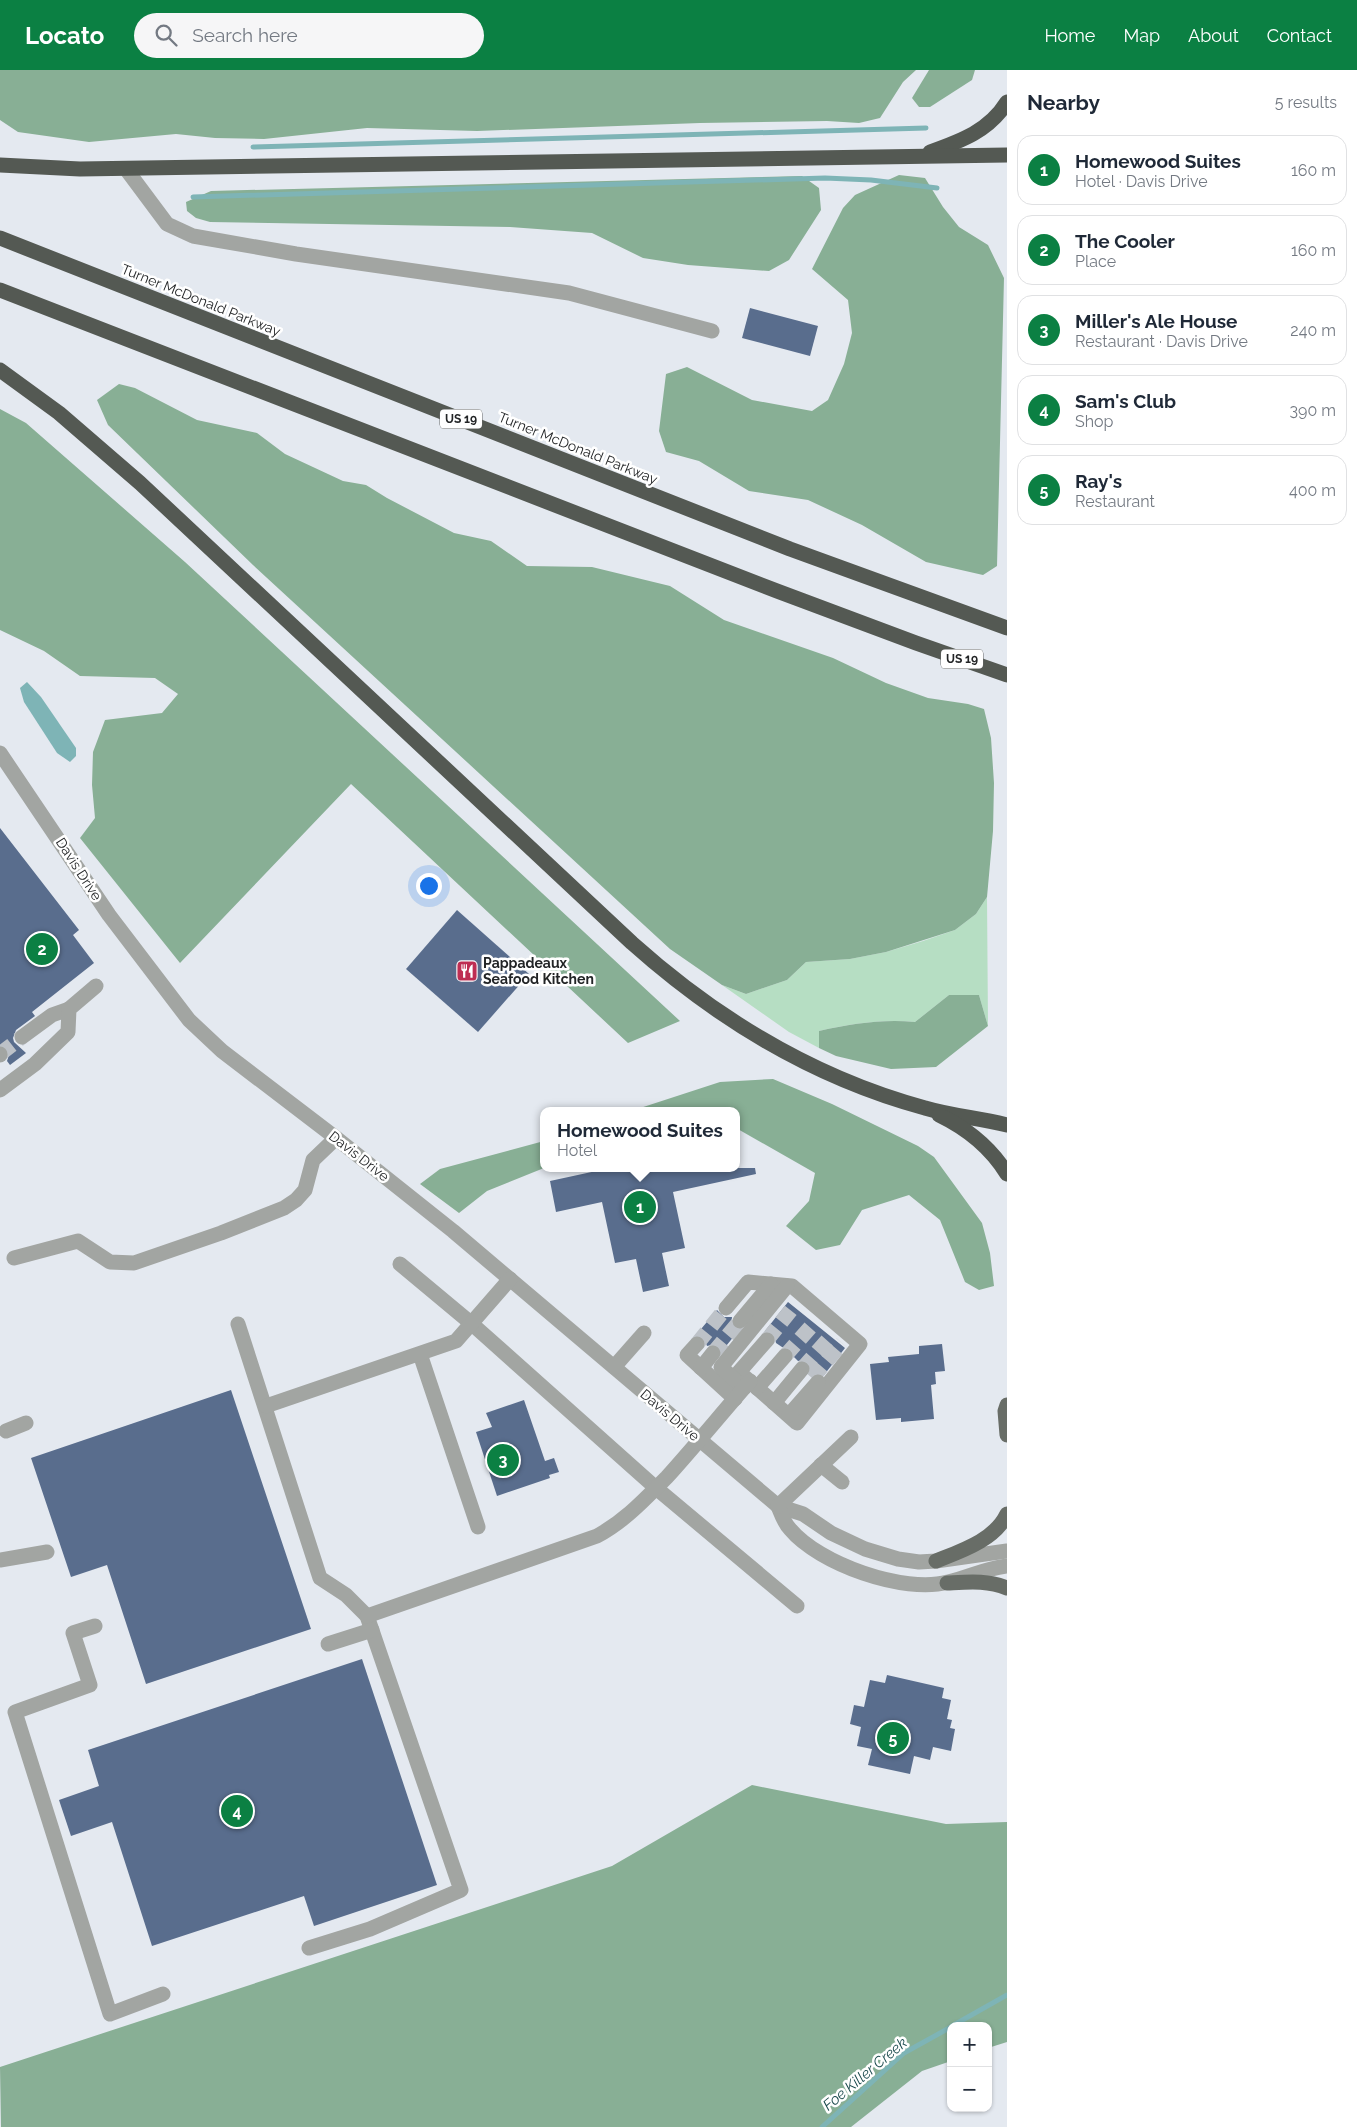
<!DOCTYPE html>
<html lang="en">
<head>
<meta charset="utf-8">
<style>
  :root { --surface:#fff; --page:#f6f6f7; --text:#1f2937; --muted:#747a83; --line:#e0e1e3; --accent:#0b8043 }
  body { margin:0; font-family:Raleway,sans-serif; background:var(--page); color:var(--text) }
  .controls { position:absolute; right:15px; bottom:15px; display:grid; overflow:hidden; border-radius:10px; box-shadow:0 1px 4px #0004 }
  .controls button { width:45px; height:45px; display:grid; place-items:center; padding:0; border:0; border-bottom:1px solid var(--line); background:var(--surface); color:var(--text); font:25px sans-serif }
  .you { position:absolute; left:428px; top:815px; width:18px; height:18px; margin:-12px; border:4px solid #fff; border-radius:50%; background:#1a73e8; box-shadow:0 0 0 8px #1a73e833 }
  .badge { display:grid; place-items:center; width:32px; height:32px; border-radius:50%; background:var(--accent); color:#fff; font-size:16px; font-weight:700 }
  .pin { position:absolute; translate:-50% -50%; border:2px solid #fff; box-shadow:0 1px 5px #0006 }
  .popup { position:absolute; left:540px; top:1037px; width:200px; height:65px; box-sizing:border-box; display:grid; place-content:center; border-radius:10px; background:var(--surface); filter:drop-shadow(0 1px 4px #0005); font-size:16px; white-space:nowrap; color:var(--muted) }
  .popup b { font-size:19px; color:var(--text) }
  .popup::after { content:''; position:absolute; left:50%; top:100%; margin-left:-10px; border:10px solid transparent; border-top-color:var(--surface) }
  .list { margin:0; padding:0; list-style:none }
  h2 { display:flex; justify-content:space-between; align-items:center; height:65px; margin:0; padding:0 20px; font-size:21px }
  h2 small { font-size:16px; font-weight:400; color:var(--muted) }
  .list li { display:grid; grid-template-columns:32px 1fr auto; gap:15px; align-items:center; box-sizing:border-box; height:70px; margin:0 10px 10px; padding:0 10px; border:1px solid var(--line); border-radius:15px }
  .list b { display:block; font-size:19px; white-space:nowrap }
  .list p { margin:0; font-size:16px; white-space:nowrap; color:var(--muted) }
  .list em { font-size:16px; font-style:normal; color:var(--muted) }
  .icon { flex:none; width:28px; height:28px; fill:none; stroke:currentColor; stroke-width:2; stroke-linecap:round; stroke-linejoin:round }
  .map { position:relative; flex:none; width:1007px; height:2057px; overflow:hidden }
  header { display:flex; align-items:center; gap:30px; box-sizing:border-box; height:70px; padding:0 25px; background:var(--accent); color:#fff }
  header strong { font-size:24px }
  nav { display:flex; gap:28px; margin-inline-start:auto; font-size:18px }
  .search { width:350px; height:45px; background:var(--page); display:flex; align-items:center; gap:12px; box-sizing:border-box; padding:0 18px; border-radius:28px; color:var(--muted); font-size:19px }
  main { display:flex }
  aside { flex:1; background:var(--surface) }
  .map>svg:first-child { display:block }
  .green { fill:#b6dec3 }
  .forest { fill:#88af95 }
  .water { fill:#7eb4b6 }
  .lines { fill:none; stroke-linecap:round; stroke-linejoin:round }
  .stream { stroke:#7eb4b6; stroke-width:5 }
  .building { fill:#596d8d }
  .minor-tunnel { stroke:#bdc2c8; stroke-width:15; stroke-dasharray:15 8; stroke-linecap:butt }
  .minor { stroke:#a2a5a2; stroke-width:15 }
  .major { stroke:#686d67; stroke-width:15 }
  .highway { stroke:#545953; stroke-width:15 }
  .labels { text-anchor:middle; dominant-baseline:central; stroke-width:5; stroke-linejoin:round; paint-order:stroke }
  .shield { fill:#fff; stroke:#646667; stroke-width:1 }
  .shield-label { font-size:12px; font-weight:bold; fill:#222426 }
  .street-label { font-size:14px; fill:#222426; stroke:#fff }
  .poi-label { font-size:14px; font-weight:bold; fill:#222426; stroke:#fff; text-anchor:start }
  .water-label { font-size:15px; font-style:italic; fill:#19494c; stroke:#fff }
</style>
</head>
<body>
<header>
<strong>Locato</strong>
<div class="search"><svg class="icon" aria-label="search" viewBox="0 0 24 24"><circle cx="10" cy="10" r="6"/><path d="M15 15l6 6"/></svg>Search here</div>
<nav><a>Home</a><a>Map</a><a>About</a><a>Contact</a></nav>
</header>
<main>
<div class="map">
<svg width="1007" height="2057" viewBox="0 0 1007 2057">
  <rect width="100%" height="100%" fill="#e4e9f0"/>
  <path class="green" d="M987 827 988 956 979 925H949L915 952C882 949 851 954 819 961V978L789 962 722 915 746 924 787 910 806 892 850 889 886 882 923 871 955 860 976 844Z"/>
  <g class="forest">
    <path d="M0 0H916L903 12 880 48 859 53 827 51 700 53 477 61 367 58 264 69 215 68 176 64 89 72 18 62 0 50Z"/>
    <path d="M929 0H975L972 10 930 37H919L912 28Z"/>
    <path d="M899 105 925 108 943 137 959 157 988 175 1004 208 997 496 983 505 926 492 862 455 808 430 749 421 699 391 666 382 659 361 666 304 687 297 752 330 812 341 828 330 844 294 852 263 848 230 812 199 843 138 855 125Z"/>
    <path d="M802 106 819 118 821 140 789 190 769 201 688 195 643 188 592 163 510 157 210 152 196 148 187 141 186 132 211 121Z"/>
    <path d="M119 314 135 318 197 350 257 363 285 384 343 411 366 415 387 428 454 463 491 471 527 496 592 497 670 516 724 550 833 588 886 613 928 628 968 634 984 639 991 668 994 713 993 761 987 827 976 844 955 860 886 882 850 889 806 892 787 910 746 924 722 915 670 879 253 495 108 355 97 330Z"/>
    <path d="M0 339 26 353 185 492 680 951 628 973 351 714 180 893 80 768 95 748 92 715 93 682 105 650 162 643 178 624 155 608 80 606 44 581 0 560Z"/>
    <path d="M949 925H979L988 956 936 997 891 999 836 986 819 978V961C852 954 881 949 915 952Z"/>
    <path d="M773 1009 832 1034 918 1076 934 1087 982 1153 990 1183 994 1216 979 1220 965 1212 940 1150 909 1125 862 1140 840 1175 816 1180 786 1156 809 1131 815 1103 736 1058V1041H631L720 1012Z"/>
    <path d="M544 1071V1098L487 1121 459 1143 420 1114 440 1099Z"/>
    <path d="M752 1715 946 1754 1007 1752V1972L988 1978V1956H951V1991L922 2001 851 2057H1L0 1997 612 1796Z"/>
  </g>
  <path class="water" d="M27 612 41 627 76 678V686L70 692 57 683 24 632 20 618Z"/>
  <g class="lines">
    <g class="stream">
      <path d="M253 77 926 58"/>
      <path d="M193 127 825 108 871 110 937 118"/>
      <path d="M952 1956 1007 1925"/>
      <path d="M822 2057 904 1983 951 1957"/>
    </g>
  </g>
  <g class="building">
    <path d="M750 238 818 256 810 286 742 268Z"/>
    <path d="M0 758 79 860 73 865 94 893 32 942 35 946 16 960 13 968 14 972 26 983 10 995 7 991 9 985 8 980 0 975Z"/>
    <path d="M457 840 529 904 478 962 406 899Z"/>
    <path d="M610 1098H755L756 1104 673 1122 685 1178 662 1183 669 1216 643 1222 636 1189 615 1193 602 1132 556 1142 550 1111Z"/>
    <path d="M788 1232 845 1278 824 1305 814 1304 811 1301 808 1292 803 1290 798 1291 794 1287 792 1279 782 1277 776 1273 774 1263 765 1261Z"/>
    <path d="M717 1240 724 1247H732L731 1255 739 1260 722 1281 719 1276 715 1274 707 1276 704 1267 696 1265Z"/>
    <path d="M942 1274 945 1301 935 1302 936 1314 931 1315 934 1349 901 1352V1348L876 1350 870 1294 889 1292 888 1287 919 1284V1276Z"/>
    <path d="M231 1320 311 1559 146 1614 107 1495 71 1507 31 1388Z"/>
    <path d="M524 1330 545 1391 554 1388 559 1402 549 1405 550 1408 497 1426 476 1362 492 1357 486 1343Z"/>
    <path d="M362 1589 437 1815 314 1856 304 1826 152 1876 112 1752 71 1766 59 1730 99 1716 88 1680Z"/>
    <path d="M887 1605 944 1618 942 1628 951 1630 947 1649 952 1650 950 1658 955 1659 951 1681 933 1677 930 1690 914 1686 910 1704 868 1695 872 1679 857 1676 861 1657 850 1654 854 1635 864 1637 870 1610 885 1613Z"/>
  </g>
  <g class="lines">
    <g class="minor-tunnel">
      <path d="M0 984 22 967"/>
      <path d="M767 1270 795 1235"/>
      <path d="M697 1274 726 1238"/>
      <path d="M713 1283 740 1251"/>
      <path d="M785 1286 815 1252"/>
      <path d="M802 1299 832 1265"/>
      <path d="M812 1308 842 1273"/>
    </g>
    <g class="minor">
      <path d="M126 99 167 154 193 166 296 184 569 223 712 261"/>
      <path d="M0 683 109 845 189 950 222 981 336 1068 453 1161 778 1436 803 1444 831 1463 865 1479 898 1489 919 1492 936 1491 1007 1481"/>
      <path d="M22 967 52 945 69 939"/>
      <path d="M0 985V984"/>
      <path d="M0 1020 35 994 68 962 69 939 96 916"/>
      <path d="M14 1188 78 1171 110 1192 134 1193 221 1163 284 1138 296 1130 305 1120 313 1090 336 1068"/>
      <path d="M400 1194 472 1254 656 1418 797 1536"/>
      <path d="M726 1238 748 1212 792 1216 860 1274 797 1353 739 1302 767 1270"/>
      <path d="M740 1251 771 1214"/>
      <path d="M238 1254 320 1508 346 1525 367 1546 461 1820 370 1859 309 1878"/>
      <path d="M697 1274 687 1285 735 1329"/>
      <path d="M420 1284 478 1457"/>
      <path d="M614 1297 644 1263"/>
      <path d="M701 1298 713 1283"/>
      <path d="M744 1318 721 1297 787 1216"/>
      <path d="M757 1318 785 1286"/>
      <path d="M774 1333 802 1299"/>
      <path d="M266 1336 456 1271 510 1209"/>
      <path d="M789 1345 818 1312"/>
      <path d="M6 1361 26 1353"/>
      <path d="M821 1395 842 1412"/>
      <path d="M778 1436C781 1443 784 1453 790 1459 819 1494 904 1524 948 1512 970 1507 983 1499 1007 1496"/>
      <path d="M778 1436 851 1367"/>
      <path d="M0 1490 47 1482"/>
      <path d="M367 1546 597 1466C625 1451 645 1429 667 1407 695 1376 722 1343 750 1311"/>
      <path d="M95 1556 73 1563 90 1615 15 1642 110 1944 163 1924"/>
      <path d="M328 1574 372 1560"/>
    </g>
    <g class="major">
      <path d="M1007 1335 1005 1341 1007 1365"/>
      <path d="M936 1491C961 1481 995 1470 1007 1444"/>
      <path d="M947 1513C968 1512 988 1510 1007 1518"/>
    </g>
    <g class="highway">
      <path d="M930 82C961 71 989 61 1007 32"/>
      <path d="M0 95 80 99 1007 85"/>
      <path d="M0 168 790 479 1007 558"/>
      <path d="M0 220 777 521 916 573 1007 605"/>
      <path d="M0 300 59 343 140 413 632 873C717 949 814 1008 925 1038 952 1046 980 1048 1007 1055"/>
      <path d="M939 1045C966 1058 991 1078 1007 1104"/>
    </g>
  </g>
  <defs>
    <g id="restaurant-square" transform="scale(1.125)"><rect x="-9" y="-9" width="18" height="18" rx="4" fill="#be2e53" stroke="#fff"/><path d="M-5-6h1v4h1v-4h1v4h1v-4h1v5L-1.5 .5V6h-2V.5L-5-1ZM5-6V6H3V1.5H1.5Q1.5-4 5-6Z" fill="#fff"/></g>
  </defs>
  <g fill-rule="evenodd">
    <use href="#restaurant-square" x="467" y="901"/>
  </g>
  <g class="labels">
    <g class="shield">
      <rect x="440" y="339.5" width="42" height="19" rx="4"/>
      <rect x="941" y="579.5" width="42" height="19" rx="4"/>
    </g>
    <g class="shield-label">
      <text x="461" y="349">US 19</text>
      <text x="962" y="589">US 19</text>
    </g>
    <g class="street-label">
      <text transform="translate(201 230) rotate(22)">Turner McDonald Parkway</text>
      <text transform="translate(578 378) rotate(22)">Turner McDonald Parkway</text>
      <text transform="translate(79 799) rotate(57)">Davis Drive</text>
      <text transform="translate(359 1086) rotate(38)">Davis Drive</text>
      <text transform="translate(670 1345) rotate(40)">Davis Drive</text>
    </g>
    <g class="poi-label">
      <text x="483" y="893">Pappadeaux<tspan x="483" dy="16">Seafood Kitchen</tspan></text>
    </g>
    <g class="water-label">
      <text transform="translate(865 2004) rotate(-40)">Foe Killer Creek</text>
    </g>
  </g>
</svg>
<div class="controls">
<button>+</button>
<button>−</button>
</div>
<div class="you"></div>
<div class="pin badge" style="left:640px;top:1137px">1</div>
<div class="popup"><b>Homewood Suites</b>Hotel</div>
<div class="pin badge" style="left:42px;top:879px">2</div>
<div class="pin badge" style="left:503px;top:1390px">3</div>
<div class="pin badge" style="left:237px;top:1741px">4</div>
<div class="pin badge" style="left:893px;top:1668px">5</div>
</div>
<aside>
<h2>Nearby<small>5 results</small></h2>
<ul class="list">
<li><span class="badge">1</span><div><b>Homewood Suites</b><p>Hotel · Davis Drive</p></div><em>160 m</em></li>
<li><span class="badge">2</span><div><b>The Cooler</b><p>Place</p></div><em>160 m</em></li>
<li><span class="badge">3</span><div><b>Miller's Ale House</b><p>Restaurant · Davis Drive</p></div><em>240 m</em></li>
<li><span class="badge">4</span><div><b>Sam's Club</b><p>Shop</p></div><em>390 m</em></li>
<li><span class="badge">5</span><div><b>Ray's</b><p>Restaurant</p></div><em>400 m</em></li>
</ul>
</aside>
</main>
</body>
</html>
